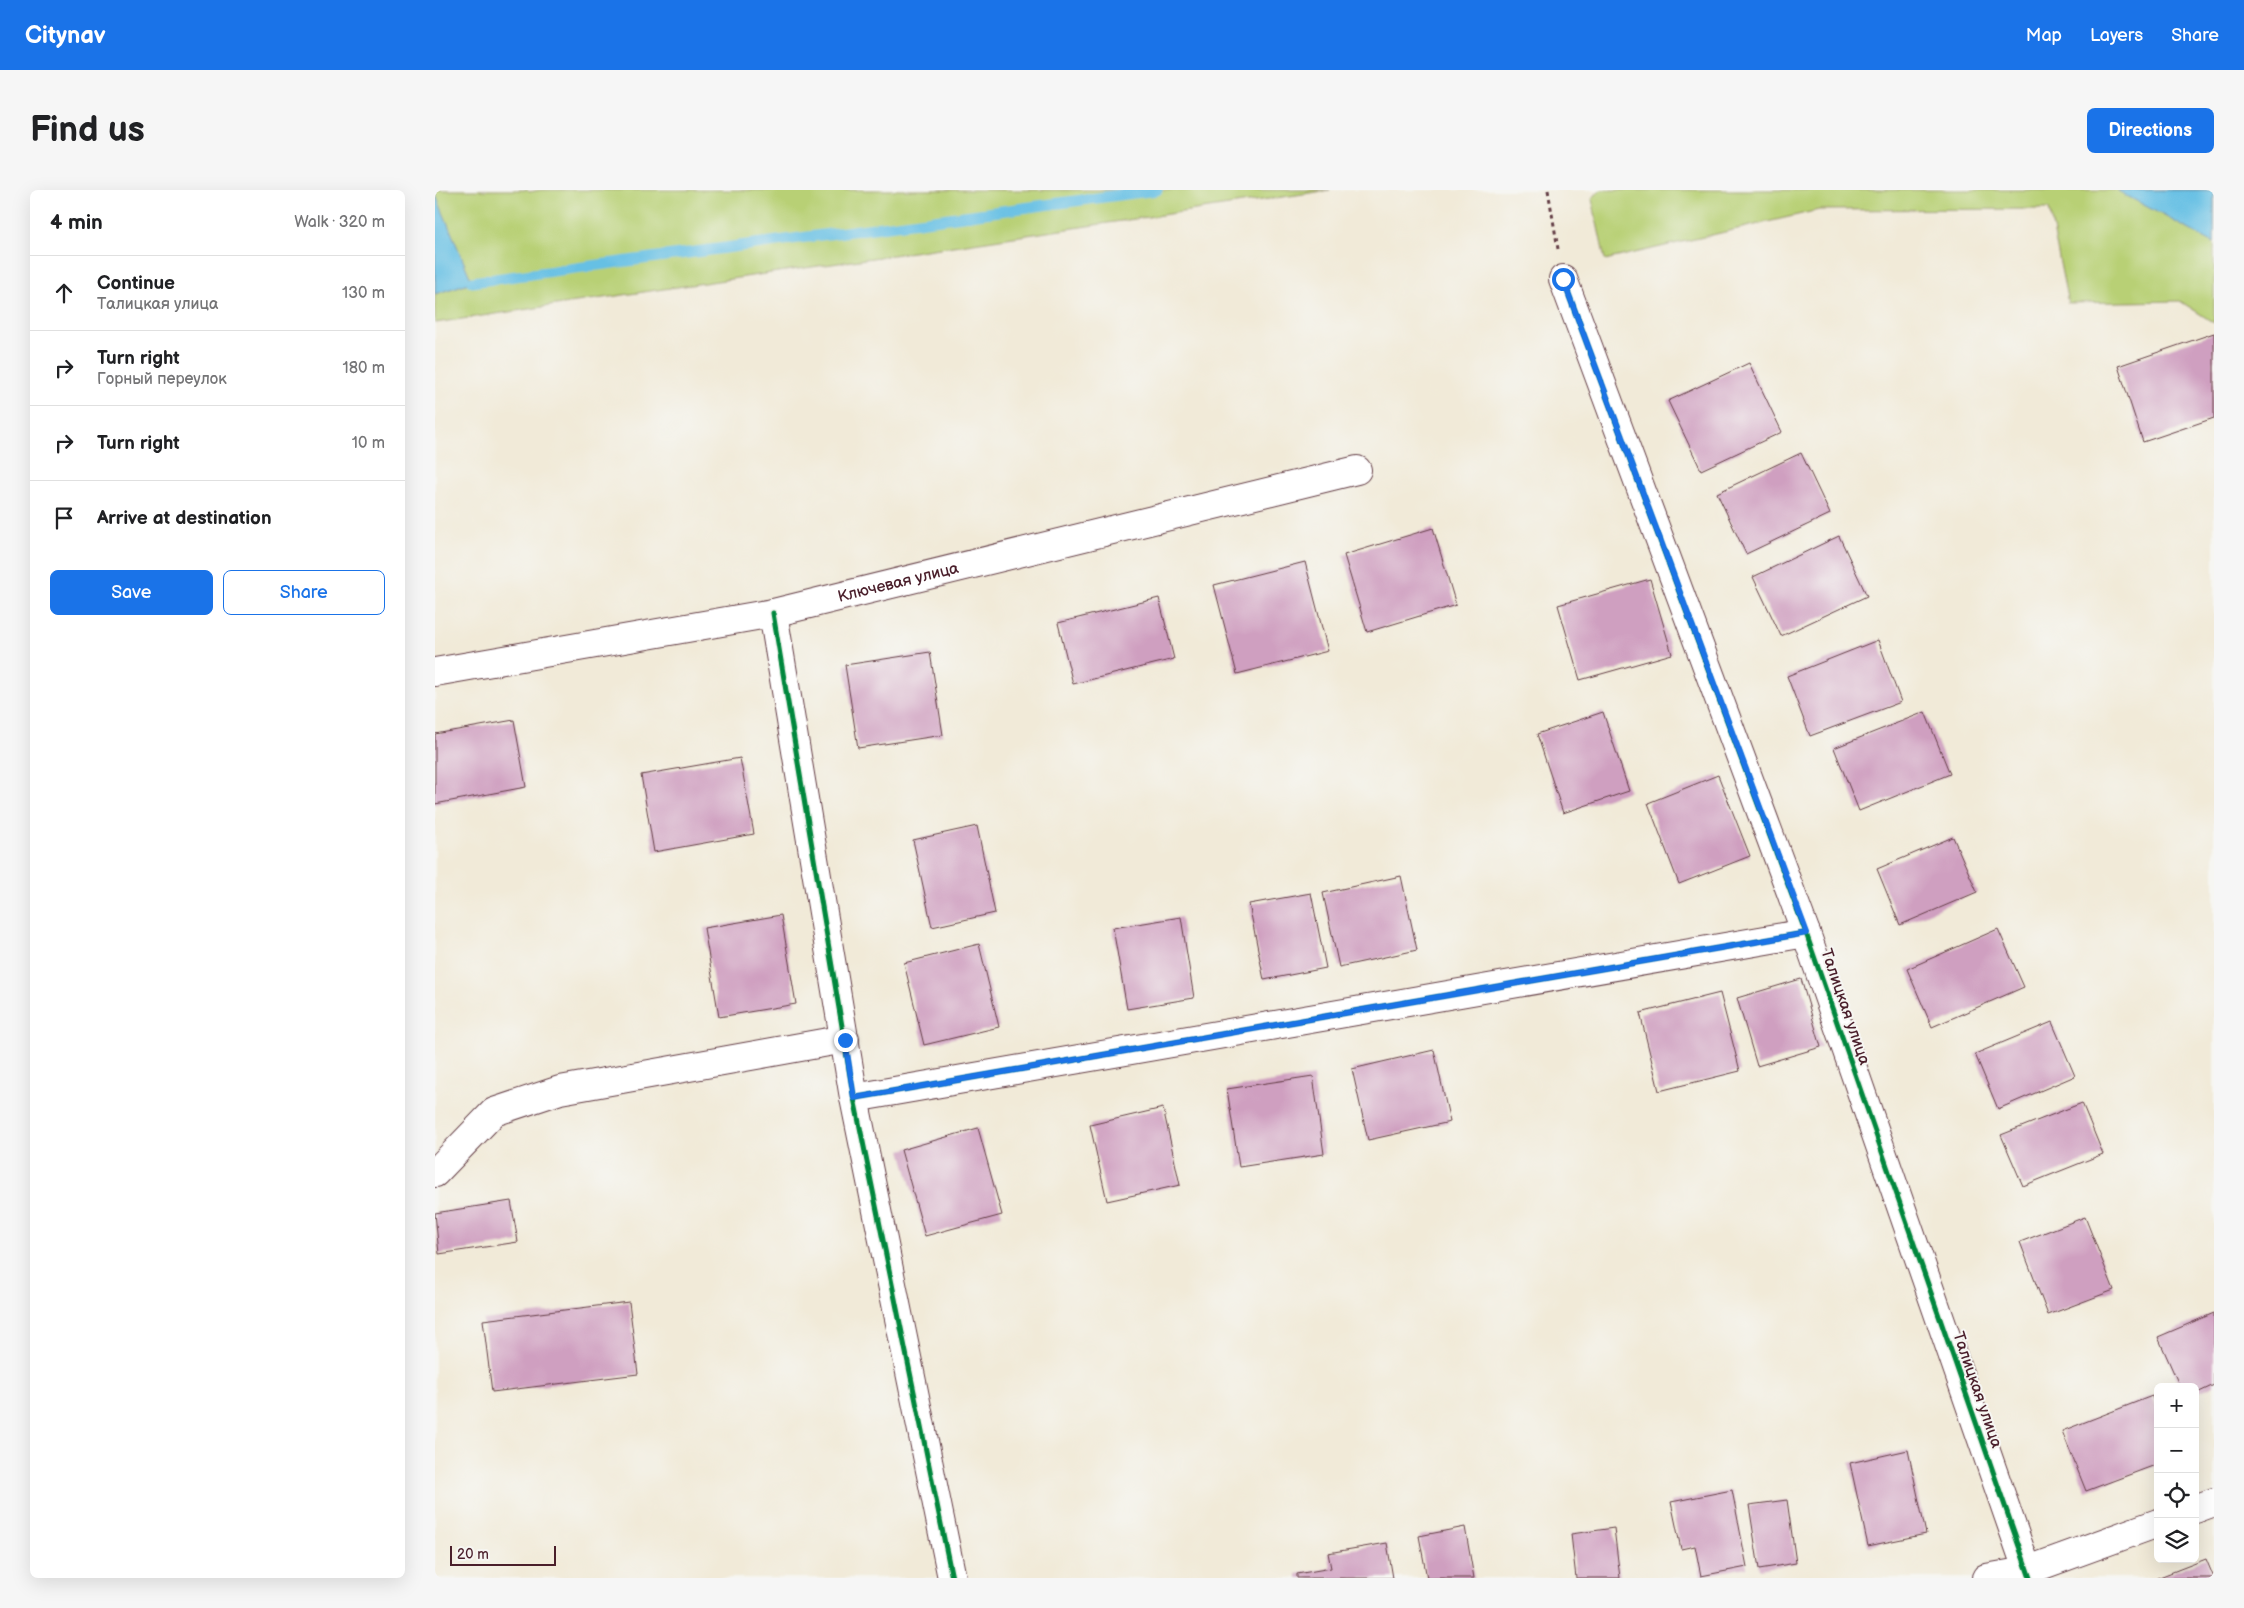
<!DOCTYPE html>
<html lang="en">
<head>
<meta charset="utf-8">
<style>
  :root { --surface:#fff; --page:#f6f6f6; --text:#202124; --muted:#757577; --line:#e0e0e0; --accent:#1a73e8 }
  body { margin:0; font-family:"Balsamiq Sans",sans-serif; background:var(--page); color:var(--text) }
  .controls { position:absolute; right:15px; bottom:15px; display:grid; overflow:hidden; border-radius:8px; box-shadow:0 5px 20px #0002 }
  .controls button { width:45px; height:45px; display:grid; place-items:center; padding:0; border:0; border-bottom:1px solid var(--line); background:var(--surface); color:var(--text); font:25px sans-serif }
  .scale { position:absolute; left:15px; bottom:12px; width:106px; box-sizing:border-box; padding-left:5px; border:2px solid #4a1f2b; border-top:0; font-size:14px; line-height:18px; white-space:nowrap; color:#4a1f2b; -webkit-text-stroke:4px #f6f6f2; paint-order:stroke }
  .stop { position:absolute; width:15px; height:15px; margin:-11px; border:4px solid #1a73e8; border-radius:50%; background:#fff }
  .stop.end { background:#1a73e8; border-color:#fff; box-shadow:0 1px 5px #0008 }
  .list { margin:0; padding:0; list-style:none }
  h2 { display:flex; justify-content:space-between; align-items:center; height:65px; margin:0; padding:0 20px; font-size:21px }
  h2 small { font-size:16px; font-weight:400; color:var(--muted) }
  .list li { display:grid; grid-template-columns:32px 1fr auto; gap:15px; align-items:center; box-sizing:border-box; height:75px; padding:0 20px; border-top:1px solid var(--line) }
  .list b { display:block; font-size:19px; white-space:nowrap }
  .list p { margin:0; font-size:16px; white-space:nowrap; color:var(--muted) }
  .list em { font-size:16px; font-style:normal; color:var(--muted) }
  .actions { display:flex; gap:10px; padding:15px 20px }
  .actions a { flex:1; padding:11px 0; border:1px solid var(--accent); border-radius:8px; text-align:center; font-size:18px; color:var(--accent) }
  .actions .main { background:var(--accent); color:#fff }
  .icon { flex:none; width:28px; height:28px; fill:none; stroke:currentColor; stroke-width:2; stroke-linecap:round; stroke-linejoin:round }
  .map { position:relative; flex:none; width:1779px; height:1388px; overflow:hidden; border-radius:8px }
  header { display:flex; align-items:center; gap:30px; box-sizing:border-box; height:70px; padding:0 25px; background:var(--accent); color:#fff }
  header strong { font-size:24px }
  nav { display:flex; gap:28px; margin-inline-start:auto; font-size:18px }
  .intro { display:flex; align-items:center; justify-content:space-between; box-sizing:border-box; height:120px; padding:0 30px }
  h1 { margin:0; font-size:35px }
  .button { padding:12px 22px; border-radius:8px; background:var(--accent); color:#fff; font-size:18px; font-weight:700 }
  main { display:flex; gap:30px; padding:0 30px }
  aside { flex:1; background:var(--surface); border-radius:8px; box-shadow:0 5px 20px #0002 }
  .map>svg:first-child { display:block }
  .green { fill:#b8d075; stroke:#817850 }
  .water { fill:#66c0e4; stroke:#587088 }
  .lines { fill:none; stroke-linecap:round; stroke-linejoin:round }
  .stream { stroke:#66c0e4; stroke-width:11 }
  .building { fill:#cf9fc0 }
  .street-casing { stroke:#633d45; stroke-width:30 }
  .path { stroke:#633d45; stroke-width:3; stroke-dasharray:4 4; stroke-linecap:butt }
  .street { stroke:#fff; stroke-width:28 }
  .cycleway-casing { stroke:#f6f6f2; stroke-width:8 }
  .cycleway { stroke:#00873e; stroke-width:5 }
  .route { stroke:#1a73e8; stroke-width:6 }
  .labels { text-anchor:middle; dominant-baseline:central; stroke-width:4; stroke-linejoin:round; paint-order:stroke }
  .street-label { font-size:16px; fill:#4a1f2b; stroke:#f6f6f2 }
</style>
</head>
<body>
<header>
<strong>Citynav</strong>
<nav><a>Map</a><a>Layers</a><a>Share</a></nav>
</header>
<div class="intro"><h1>Find us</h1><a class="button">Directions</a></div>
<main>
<aside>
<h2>4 min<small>Walk · 320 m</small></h2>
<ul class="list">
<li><svg class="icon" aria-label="ahead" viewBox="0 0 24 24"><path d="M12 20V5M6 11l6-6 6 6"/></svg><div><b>Continue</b><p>Талицкая улица</p></div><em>130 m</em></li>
<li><svg class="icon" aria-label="right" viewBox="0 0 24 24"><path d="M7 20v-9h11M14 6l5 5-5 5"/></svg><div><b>Turn right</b><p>Горный переулок</p></div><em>180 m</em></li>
<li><svg class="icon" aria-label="right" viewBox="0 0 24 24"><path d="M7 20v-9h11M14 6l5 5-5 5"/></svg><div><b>Turn right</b></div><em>10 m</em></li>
<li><svg class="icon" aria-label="arrive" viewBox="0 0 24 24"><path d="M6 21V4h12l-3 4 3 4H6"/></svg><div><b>Arrive at destination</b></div></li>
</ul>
<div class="actions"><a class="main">Save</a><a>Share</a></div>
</aside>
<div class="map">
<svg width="1779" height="1388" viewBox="0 0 1779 1388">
  <rect width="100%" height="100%" fill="#f6f6f2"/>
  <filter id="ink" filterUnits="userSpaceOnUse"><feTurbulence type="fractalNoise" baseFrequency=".02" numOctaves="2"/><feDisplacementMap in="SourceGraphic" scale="10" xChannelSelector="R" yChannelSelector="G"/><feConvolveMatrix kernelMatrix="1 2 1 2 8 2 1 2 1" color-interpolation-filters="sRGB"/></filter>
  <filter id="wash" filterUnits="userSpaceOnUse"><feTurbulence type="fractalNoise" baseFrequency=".0096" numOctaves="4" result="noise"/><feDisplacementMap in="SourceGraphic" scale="20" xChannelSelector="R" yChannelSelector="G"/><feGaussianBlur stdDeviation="1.12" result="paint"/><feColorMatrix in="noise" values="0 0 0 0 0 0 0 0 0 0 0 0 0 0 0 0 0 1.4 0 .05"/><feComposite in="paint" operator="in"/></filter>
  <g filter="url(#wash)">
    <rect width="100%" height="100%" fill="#f1ead8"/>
    <g class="green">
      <path d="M0 0H92L94 2 106 0H895L0 133Z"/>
      <path d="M1165 0H1779V133L1745 111 1633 113 1614 19 1384 20 1170 70 1157 9Z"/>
    </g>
    <g class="water">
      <path d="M1681 0H1779V53Z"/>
      <path d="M0 3 37 92 0 104Z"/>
    </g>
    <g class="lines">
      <path class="stream" d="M37 92 722 0"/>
    </g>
    <g id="blocks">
      <g class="building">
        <path d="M1779 143V228L1708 252 1683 176Z"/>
        <path d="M1314 173 1347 242 1266 280 1233 211Z"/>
        <path d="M1366 263 1395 324 1311 364 1282 303Z"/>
        <path d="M998 338 1021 415 932 442 909 365Z"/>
        <path d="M1404 346 1432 406 1346 446 1318 387Z"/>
        <path d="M870 372 893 461 802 484 779 395Z"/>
        <path d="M1215 389 1237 464 1145 490 1123 415Z"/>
        <path d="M724 408 739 469 638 494 623 433Z"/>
        <path d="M1443 450 1466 512 1375 546 1352 486Z"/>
        <path d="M495 462 508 545 423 558 410 475Z"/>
        <path d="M1168 522 1194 601 1128 623 1102 544Z"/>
        <path d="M1490 522 1515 584 1424 621 1399 558Z"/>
        <path d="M79 530 91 597 0 614V544Z"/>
        <path d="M305 568 319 644 219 662 206 585Z"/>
        <path d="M1283 585 1315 666 1244 694 1213 613Z"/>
        <path d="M542 636 560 723 497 737 478 650Z"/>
        <path d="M1518 647 1542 702 1465 735 1442 679Z"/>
        <path d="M966 686 982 760 904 777 888 703Z"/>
        <path d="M876 703 891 778 829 790 814 714Z"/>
        <path d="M346 725 361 814 284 827 269 738Z"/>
        <path d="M746 727 759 808 692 819 678 738Z"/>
        <path d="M1563 739 1589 797 1497 837 1472 779Z"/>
        <path d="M544 754 564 837 489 855 469 773Z"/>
        <path d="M1366 789 1386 857 1322 876 1302 808Z"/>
        <path d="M1285 803 1305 881 1224 901 1205 823Z"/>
        <path d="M1617 832 1640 886 1563 919 1540 864Z"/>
        <path d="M999 860 1015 932 933 950 917 879Z"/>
        <path d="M878 886 889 964 804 977 792 899Z"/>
        <path d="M1647 913 1668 964 1588 996 1566 945Z"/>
        <path d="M728 918 745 995 672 1011 655 935Z"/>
        <path d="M543 938 567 1025 490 1046 466 960Z"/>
        <path d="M76 1011 83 1052 4 1064 0 1023Z"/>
        <path d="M1650 1027 1679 1100 1613 1125 1585 1052Z"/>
        <path d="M194 1112 203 1184 57 1202 48 1130Z"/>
        <path d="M1779 1123V1195L1760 1204V1197H1745L1723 1147Z"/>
        <path d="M1717 1206 1723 1222V1274L1651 1301 1627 1241Z"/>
        <path d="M1473 1260 1491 1344 1433 1356 1415 1273Z"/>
        <path d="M1297 1300 1312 1377 1266 1386 1260 1356 1246 1359 1236 1312Z"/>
        <path d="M1352 1310 1361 1373 1324 1379 1314 1315Z"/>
        <path d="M1030 1337 1039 1388H992L984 1346Z"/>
        <path d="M1179 1338 1185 1388H1141L1136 1344Z"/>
        <path d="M952 1353 958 1388H862V1384L896 1378 893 1363Z"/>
        <path d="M1771 1369 1779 1388H1722Z"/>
      </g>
    </g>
  </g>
  <g filter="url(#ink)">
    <use href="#blocks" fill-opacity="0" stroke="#633d45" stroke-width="1"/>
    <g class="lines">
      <g class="street-casing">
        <g id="street">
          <path d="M1128 89 1371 743 1595 1388"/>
          <path d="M338 423 419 908 517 1388"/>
          <path id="s1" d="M0 482 338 423 922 280"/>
          <path d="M419 908 1371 743"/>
          <path d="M0 983 59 922 125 900 410 849"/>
          <path d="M1760 1319 1779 1312"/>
          <path d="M1551 1388 1591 1381 1723 1333"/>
        </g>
      </g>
      <path class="path" d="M1113 0 1123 59"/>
      <use href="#street" class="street"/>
      <g class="cycleway-casing">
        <g id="cycleway">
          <path d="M1128 89 1371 743 1595 1388"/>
          <path d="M338 423 419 908 517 1388"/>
          <path d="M419 908 1371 743"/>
        </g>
      </g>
      <use href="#cycleway" class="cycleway"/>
    </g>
  </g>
  <g class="lines" filter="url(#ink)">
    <path class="route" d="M410 850 419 908 1372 743 1128 89"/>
  </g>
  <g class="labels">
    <g class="street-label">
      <text stroke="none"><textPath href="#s1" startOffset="472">Ключевая улица</textPath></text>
      <text transform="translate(1410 817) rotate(71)">Талицкая улица</text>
      <text transform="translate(1542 1200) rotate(71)">Талицкая улица</text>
    </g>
  </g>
</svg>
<div class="controls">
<button>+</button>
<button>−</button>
<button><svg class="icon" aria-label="locate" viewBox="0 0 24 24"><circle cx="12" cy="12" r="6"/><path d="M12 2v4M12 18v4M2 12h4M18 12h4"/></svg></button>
<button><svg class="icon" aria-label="layers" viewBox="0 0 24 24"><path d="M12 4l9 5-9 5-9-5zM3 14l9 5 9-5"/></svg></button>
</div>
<div class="scale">20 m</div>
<div class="stop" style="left:1128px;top:89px"></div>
<div class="stop end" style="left:410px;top:850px"></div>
</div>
</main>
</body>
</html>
